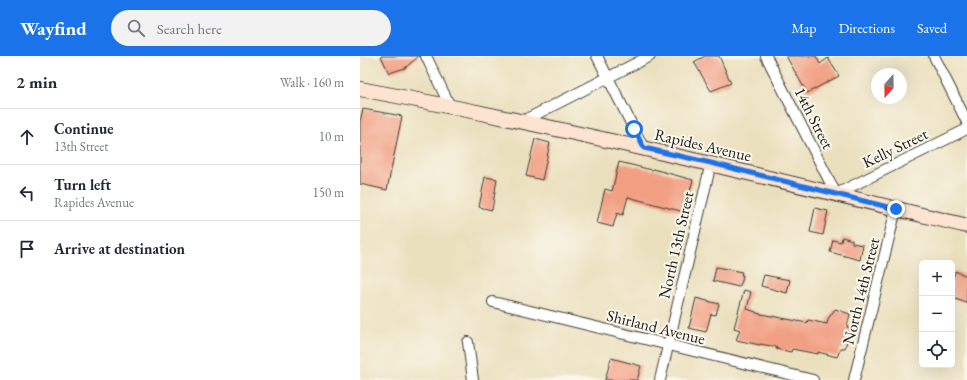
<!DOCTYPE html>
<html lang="en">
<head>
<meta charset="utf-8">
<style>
  :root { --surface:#fff; --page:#f2f2f3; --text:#1f2937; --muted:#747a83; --line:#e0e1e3; --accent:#1a73e8 }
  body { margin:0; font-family:"EB Garamond",serif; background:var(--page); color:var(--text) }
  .controls { position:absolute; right:12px; bottom:12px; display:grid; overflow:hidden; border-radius:6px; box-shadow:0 4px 16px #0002 }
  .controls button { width:36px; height:36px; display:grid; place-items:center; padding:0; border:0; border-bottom:1px solid var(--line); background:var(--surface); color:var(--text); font:20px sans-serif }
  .compass { position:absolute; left:511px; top:12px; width:36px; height:36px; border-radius:50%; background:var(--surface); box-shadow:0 4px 16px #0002; rotate:200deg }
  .stop { position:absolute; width:12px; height:12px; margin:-9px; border:3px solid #1a73e8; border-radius:50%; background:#fff }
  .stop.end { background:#1a73e8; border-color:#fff; box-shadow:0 1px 4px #0008 }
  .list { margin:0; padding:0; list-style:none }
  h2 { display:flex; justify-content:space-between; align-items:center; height:52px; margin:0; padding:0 16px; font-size:17px }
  h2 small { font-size:13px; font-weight:400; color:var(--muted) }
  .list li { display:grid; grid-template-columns:26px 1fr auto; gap:12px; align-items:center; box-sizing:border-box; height:56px; padding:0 16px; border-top:1px solid var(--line) }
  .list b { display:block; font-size:15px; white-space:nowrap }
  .list p { margin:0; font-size:13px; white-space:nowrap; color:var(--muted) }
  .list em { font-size:13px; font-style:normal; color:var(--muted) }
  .icon { flex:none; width:22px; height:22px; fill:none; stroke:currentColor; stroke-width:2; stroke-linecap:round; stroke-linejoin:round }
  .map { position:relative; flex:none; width:607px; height:324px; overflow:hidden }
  header { display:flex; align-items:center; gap:24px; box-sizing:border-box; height:56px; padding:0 20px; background:var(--accent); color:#fff }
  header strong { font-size:19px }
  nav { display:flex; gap:22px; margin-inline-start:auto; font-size:14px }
  .search { width:280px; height:36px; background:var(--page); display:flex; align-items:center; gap:10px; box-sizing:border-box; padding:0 14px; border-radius:22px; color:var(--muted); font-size:15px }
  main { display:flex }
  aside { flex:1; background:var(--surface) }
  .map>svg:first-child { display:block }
  .building { fill:#f2a084 }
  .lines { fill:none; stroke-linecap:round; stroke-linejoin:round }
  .street-casing { stroke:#3b3934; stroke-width:12 }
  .secondary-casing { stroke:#3b3934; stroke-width:16 }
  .street { stroke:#fff; stroke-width:10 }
  .secondary { stroke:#fde4d1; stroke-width:14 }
  .route { stroke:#1a73e8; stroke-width:5 }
  .labels { text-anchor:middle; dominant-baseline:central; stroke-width:4; stroke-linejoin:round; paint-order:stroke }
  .street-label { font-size:16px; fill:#1c1c1c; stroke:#fbf7ec }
</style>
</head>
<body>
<header>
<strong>Wayfind</strong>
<div class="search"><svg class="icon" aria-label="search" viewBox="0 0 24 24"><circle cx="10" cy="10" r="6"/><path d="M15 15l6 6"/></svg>Search here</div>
<nav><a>Map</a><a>Directions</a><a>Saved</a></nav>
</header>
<main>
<aside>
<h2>2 min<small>Walk · 160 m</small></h2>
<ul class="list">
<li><svg class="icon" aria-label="ahead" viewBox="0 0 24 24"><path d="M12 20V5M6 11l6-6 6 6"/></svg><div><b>Continue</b><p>13th Street</p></div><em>10 m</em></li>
<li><svg class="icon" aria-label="left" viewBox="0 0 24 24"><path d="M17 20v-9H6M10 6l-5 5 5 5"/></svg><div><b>Turn left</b><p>Rapides Avenue</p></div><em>150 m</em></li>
<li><svg class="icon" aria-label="arrive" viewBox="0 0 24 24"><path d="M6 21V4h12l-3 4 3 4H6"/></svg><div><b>Arrive at destination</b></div></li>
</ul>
</aside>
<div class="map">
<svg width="607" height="324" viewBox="0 0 607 324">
  <rect width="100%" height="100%" fill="#fbf7ec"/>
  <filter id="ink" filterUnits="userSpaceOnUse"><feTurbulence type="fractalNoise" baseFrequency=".025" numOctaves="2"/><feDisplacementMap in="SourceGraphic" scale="8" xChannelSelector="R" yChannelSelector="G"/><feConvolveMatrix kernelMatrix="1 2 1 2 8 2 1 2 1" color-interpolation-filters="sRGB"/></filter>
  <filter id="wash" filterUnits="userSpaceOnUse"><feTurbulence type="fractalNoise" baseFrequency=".012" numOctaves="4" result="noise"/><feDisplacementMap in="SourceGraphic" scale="16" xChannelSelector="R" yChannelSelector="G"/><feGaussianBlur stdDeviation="0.9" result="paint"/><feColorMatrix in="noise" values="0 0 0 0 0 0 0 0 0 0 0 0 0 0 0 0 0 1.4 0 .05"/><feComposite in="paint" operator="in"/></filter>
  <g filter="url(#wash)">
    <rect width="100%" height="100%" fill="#ebe0be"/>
    <g id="blocks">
      <g class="building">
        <path d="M21 0H59L45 12 29 17Z"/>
        <path d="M345 0H359L371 27 351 35 334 6Z"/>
        <path d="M426 0H456L460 8 468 2 479 20 447 37Z"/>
        <path d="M3 53 42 60 27 134 0 128V65Z"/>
        <path d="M175 83 190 87 182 124 166 120Z"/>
        <path d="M259 106 292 114 293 113 333 124 324 156 268 141 263 159 257 157 253 171 237 167 245 133 252 135Z"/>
        <path d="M125 121 137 123 132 154 119 151Z"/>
        <path d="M455 152 468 155 463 179 450 176Z"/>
        <path d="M482 181 492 184V187L503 189 500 204 470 196 473 184 481 186Z"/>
        <path d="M356 211 382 216 381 219H383L382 225 379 231 353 225Z"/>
        <path d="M595 215 607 220V247L592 242V227Z"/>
        <path d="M404 219 430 224 427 237 401 230Z"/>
        <path d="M384 234 391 236 387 253 396 256V257L447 267 448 264 467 268 468 263 475 253 490 258 487 271 491 272 485 292H481L477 301 458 296V298L432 293 431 296 416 293 417 291 400 288V289L376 284 380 274 374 272Z"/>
        <path d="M336 242 359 248 356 259 351 258 346 276 329 272Z"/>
        <path d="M251 302 281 310 277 324H245Z"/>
      </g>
    </g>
  </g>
  <g filter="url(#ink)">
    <use href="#blocks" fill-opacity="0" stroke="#3b3934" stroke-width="1"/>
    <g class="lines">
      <g class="street-casing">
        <g id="street">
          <path d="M66 0 90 50"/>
          <path d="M237 0 284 93"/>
          <path d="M406 0 476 138 607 73"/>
          <path d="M574 0 607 66"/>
          <path d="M163 65 290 0"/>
          <path d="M133 246 453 324"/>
          <path d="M108 286 113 324"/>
          <path d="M300 324 351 107"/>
          <path d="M494 324 536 153"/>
        </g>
      </g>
      <g class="secondary-casing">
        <path id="secondary" d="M0 33C204 71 406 121 607 170"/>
      </g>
      <use href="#street" class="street"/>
      <use href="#secondary" class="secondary"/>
    </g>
  </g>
  <g class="lines" filter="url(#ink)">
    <path class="route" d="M274 73 284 92 351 107 536 153"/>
  </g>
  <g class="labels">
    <g class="street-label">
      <text transform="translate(454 62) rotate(63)">14th Street</text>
      <text transform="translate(343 89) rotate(13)">Rapides Avenue</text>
      <text transform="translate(535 92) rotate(-26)">Kelly Street</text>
      <text transform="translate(316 189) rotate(-77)">North 13th Street</text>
      <text transform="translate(501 235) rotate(-76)">North 14th Street</text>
      <text transform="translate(296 271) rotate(14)">Shirland Avenue</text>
    </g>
  </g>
</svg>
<div class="controls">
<button>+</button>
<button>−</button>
<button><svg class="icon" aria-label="locate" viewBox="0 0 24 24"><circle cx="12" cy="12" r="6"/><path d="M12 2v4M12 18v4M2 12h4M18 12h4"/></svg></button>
</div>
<svg class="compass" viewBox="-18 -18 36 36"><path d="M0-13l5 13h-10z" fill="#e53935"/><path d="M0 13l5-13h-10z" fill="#747a83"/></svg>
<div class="stop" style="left:274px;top:73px"></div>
<div class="stop end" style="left:536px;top:153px"></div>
</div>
</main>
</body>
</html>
